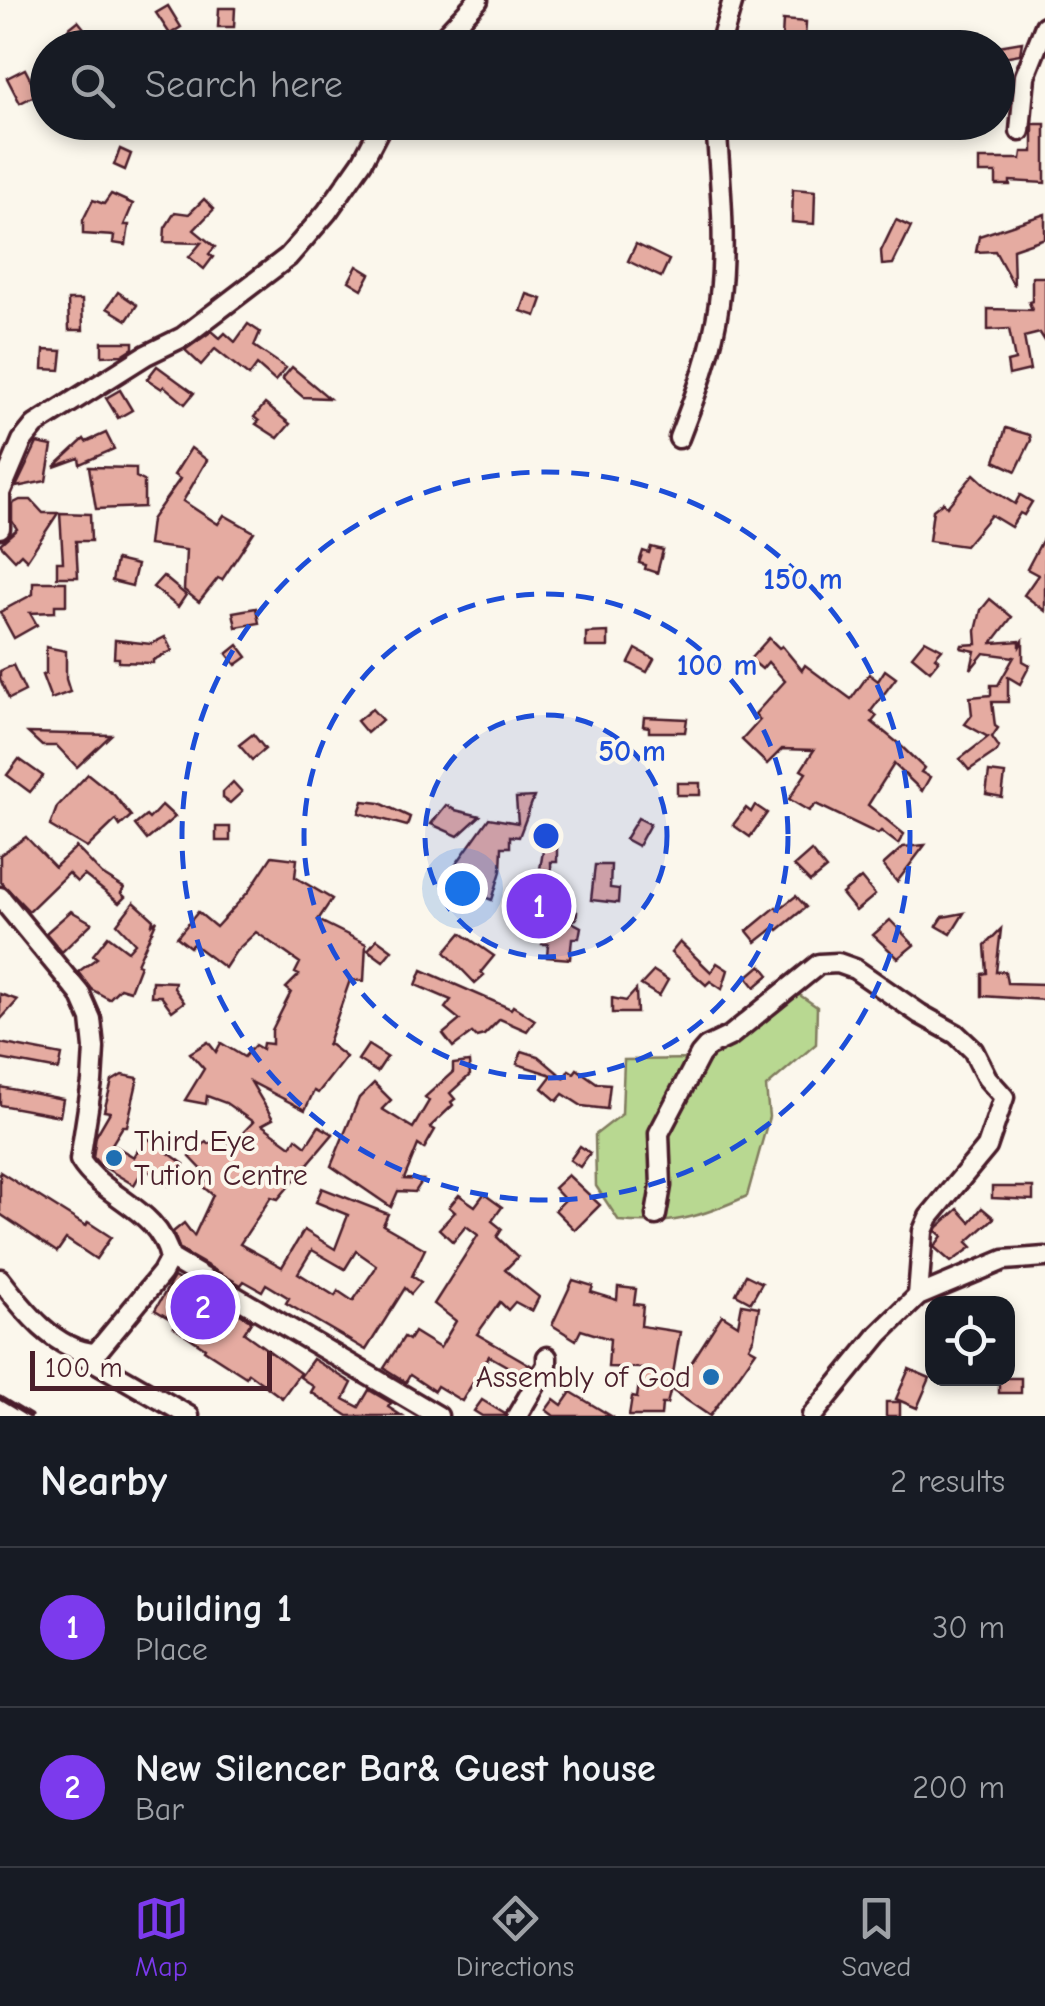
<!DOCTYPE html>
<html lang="en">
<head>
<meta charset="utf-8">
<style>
  :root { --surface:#171b24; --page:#242831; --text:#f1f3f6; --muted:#9ea1a6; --line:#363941; --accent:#7c3aed }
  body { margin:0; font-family:"Comic Neue",sans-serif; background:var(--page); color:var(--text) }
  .controls { position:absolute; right:30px; bottom:30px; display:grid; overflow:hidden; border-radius:20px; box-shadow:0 5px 15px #0003 }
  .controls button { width:90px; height:90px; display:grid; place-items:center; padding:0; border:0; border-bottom:2px solid var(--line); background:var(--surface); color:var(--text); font:50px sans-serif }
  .scale { position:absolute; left:30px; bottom:25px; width:242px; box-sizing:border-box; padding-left:10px; border:5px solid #4a1f2b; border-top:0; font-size:28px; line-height:35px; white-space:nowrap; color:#4a1f2b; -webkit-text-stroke:8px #fbf7ec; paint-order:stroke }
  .you { position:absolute; left:462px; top:888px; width:35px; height:35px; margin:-25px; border:8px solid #fff; border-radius:50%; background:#1a73e8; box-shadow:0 0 0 15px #1a73e833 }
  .badge { display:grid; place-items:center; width:65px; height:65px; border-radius:50%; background:var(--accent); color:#fff; font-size:32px; font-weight:700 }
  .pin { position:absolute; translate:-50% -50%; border:5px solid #fff; box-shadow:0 2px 10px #0006 }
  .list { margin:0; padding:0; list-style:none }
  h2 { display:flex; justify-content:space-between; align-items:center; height:130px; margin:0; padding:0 40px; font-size:42px }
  h2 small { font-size:32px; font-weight:400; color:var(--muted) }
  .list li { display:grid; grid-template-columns:65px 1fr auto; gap:30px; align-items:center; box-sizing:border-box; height:160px; padding:0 40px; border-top:2px solid var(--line) }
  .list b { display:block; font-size:38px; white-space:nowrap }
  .list p { margin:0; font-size:32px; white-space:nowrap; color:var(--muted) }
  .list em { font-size:32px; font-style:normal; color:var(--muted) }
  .icon { flex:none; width:55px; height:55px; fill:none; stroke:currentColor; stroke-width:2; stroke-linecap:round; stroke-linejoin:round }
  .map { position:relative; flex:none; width:1045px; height:1416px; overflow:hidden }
  .search { position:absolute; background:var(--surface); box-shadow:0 5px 15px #0003; left:30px; right:30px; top:30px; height:110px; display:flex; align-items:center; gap:25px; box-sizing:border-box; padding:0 35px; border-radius:55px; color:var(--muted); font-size:38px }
  .sheet { height:450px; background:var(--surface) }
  nav { display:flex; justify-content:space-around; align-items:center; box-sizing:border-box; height:140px; border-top:2px solid var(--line); background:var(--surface); font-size:28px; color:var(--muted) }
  nav a { display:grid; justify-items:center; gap:5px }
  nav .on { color:var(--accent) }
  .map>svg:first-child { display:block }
  .green { fill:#b8d891; stroke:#817c5e; stroke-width:2.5 }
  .building { fill:#e5aba1; stroke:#4a1f2b; stroke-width:2.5; fill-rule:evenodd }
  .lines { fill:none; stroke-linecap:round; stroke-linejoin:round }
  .minor-casing { stroke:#4a1f2b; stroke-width:25 }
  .minor { stroke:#fbf7ec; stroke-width:18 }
  .rail { stroke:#4a1f2b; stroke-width:5 }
  .ring { fill:none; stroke:#1d4ed8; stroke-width:5; stroke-dasharray:18 12 }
  .poi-dot { fill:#1f6fb2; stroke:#fbf7ec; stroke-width:4 }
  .labels { text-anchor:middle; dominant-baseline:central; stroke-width:8; stroke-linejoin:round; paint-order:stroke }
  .poi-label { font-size:30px; fill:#4a1f2b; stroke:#fbf7ec; text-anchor:start }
  .centre { fill:#1d4ed8; stroke:#fbf7ec; stroke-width:5 }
  .ring-label { font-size:30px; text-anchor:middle; font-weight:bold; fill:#1d4ed8; stroke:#fbf7ec; stroke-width:8; stroke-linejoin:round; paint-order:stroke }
</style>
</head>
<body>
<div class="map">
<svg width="1045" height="1416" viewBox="0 0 1045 1416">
  <rect width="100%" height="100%" fill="#fbf7ec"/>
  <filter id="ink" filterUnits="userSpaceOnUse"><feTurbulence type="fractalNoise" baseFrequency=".01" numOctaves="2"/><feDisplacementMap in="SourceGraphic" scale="20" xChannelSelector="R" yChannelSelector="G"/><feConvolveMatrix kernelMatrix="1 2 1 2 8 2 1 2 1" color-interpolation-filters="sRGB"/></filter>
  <g filter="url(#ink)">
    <path class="green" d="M791 989 817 1007 816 1044 766 1087 769 1117 747 1196C701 1217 670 1226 619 1221L596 1186 595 1135 622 1114 624 1060 697 1059Z"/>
    <g class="building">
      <path d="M168 6 181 27 170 34 156 13Z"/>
      <path d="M219 8H235L234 27H218Z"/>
      <path d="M783 20 806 22 805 40 782 39Z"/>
      <path d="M78 21 93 39 82 48H50L73 35 68 29Z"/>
      <path d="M1022 42 1020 54 998 58V46Z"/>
      <path d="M25 69 38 94 20 103 7 78Z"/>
      <path d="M1033 124H1045V183L1010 181V185H996V173H979V159H1021L1022 152H1033Z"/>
      <path d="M120 149 131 154 125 170 114 165Z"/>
      <path d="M793 189 815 191 814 224 792 222Z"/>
      <path d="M111 194 133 204 124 225H129L126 245 113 243 114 236 83 234V220L93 200 104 204Z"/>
      <path d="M204 199 214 209 194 230 215 247 209 254 213 257 204 269 189 257 201 243 164 242 165 228 175 212 189 214Z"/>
      <path d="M1045 214V238L1013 249 1014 286 995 251 976 252 979 236Z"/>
      <path d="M896 220 911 227 893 264 882 265 881 251Z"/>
      <path d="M636 244 669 260 661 277 628 261Z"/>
      <path d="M357 266 370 274 362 289 349 281Z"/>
      <path d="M1032 277H1045V341L1040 333 1024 337 1030 370 1009 375 1007 362 1015 360 1009 329 988 330V309L1032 310 1029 302 1032 301Z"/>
      <path d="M118 292 137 305 127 320 107 308Z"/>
      <path d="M527 294 542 299 536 316 521 311Z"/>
      <path d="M68 300H82L83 330H69Z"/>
      <path d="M248 324 260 332 254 346 286 368 275 381 257 365 249 376 215 349 201 365 185 350 212 331 220 338 225 333 235 342Z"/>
      <path d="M102 342H133V348L122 355 102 356Z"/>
      <path d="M44 350 62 351 60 370 43 369Z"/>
      <path d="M157 366 194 393 185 404 164 386 162 389 147 379Z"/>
      <path d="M292 367 329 398 303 397 282 379Z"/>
      <path d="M120 390 132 410 118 418 106 398Z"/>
      <path d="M265 404 290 424 278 438 256 424 259 421 254 417Z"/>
      <path d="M1006 428 1030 435 1031 440 1016 471 995 461Z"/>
      <path d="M106 433 114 449 80 464 79 458 54 467 84 439 86 442Z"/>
      <path d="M37 443 52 446 46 481 16 487Z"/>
      <path d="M191 448 207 460 183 501 218 524 224 515 254 532 222 580 218 578 199 602 184 590 186 550 148 545 151 520 180 479 174 475Z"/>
      <path d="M89 467 136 468V477L144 481V507L96 509Z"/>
      <path d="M974 474 989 488 1015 504 1020 495 1032 502 1024 515 1020 513 1011 527 991 515 965 546 929 541 933 510 943 502 947 507Z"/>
      <path d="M20 500H31L43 513H58L27 560 21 554 15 560 0 544 17 529 12 521V504Z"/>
      <path d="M60 513 90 514 91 541H76L78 577H57V562H63Z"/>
      <path d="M1045 535V611L1024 595 1038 575 1027 569Z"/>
      <path d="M651 547 663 550 657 573 645 569 646 565 639 563 643 551 649 553Z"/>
      <path d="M116 560 137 565 132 586 112 581Z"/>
      <path d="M163 576 186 595 178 607 153 587Z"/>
      <path d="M33 582H66V605H55V612L30 613 37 625 14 638 0 612 33 594Z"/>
      <path d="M990 599 1012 617 992 643 1020 641V646L1023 641V661L1030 665 1020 684 1008 677V702H992L995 726 998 728 992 737 999 747 997 751 969 770 960 759 988 737 965 724 972 715 970 697 991 695V685H998L1014 657 984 653 971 669 975 651 961 648 962 645 977 644 976 631 981 610Z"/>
      <path d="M256 608 259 623 236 627 233 612Z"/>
      <path d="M608 632V647H586V633Z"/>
      <path d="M165 637 172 651 153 660V663L119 662V658H114L115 640 151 644Z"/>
      <path d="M769 638 779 648 782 646 802 670 805 665 851 699 869 674 878 681 885 670 896 678 871 711 877 716 872 722 899 744 924 768 921 772 930 777 922 791 894 764 868 805 904 834 898 844 881 831 878 834 816 804 809 811 789 799 806 773 801 770 814 750 782 749 767 764 742 740 760 720 755 714 785 681 768 662 762 669 750 659Z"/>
      <path d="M925 640 942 649 935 657 939 660 930 671 912 656Z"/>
      <path d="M238 645 247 657 236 665 227 654Z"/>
      <path d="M46 647 66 651V679L70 692 51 699 42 675 46 674Z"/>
      <path d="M636 649 654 659 647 672 629 663Z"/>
      <path d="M13 665 25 691 9 699 0 679V671Z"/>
      <path d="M372 709 382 720 367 733 357 721Z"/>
      <path d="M644 717 687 719 685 732H649V727L643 726Z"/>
      <path d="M28 733 111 735 77 767 57 746H42Z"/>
      <path d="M253 734 265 749 252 760 239 745Z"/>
      <path d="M19 759 43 776 30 792 7 775Z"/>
      <path d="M989 772 1005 774 1002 797 986 794Z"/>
      <path d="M88 774 114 795 131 816 120 826 116 820 87 848 50 826 57 807Z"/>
      <path d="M233 782 242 792 230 803 223 798V792Z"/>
      <rect x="677" y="783" width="23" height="12"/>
      <path d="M534 797 519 837 510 836V847H502L501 871 492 900 444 881 489 818 518 823 516 798Z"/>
      <path d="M363 801 380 803 410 817 407 826 359 813Z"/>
      <path d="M162 805 175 817 147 840 135 825 146 816 149 819Z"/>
      <path d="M446 805 455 810 480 816 458 836 431 824Z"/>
      <path d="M755 805 767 813 750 837 733 825 746 808 751 812Z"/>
      <path d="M638 818 650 824 638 846 625 839Z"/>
      <rect x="216" y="827" width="14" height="14"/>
      <path d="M26 837 55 867 76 847 102 874 124 888 121 893 125 897 119 903 84 875 77 882 68 873 29 911 0 881V855Z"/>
      <path d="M545 839 557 845V862H551L552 906 577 912 576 919 570 921 581 927 579 938H572L570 959 547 957 548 944H542L543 917 526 916 530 881H538Z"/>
      <path d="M925 845 897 882 883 865 903 847Z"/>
      <path d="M811 851 826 869 810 882 794 866Z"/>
      <path d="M272 856 297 859 295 877 332 899 318 920 366 944 364 981 350 980 327 1046 329 1044 346 1057 318 1093 314 1091 305 1110 251 1082 273 1119 262 1125 291 1146 296 1138 306 1146 319 1126 333 1134 278 1199 271 1197 240 1244 282 1267 304 1230 335 1249 348 1215 316 1202 322 1188 388 1214 383 1225 425 1249 412 1276 421 1282 411 1294 405 1288 366 1350 286 1303 289 1298 266 1284 262 1291 244 1281 241 1285 180 1250 173 1232 184 1223 194 1236 213 1195 202 1186 209 1177 190 1157 206 1142 209 1144 214 1140 220 1146 226 1141 231 1145 253 1122 226 1103 207 1096 206 1104 185 1100 204 1069 190 1053 208 1042 216 1052 221 1043 244 1057 255 1045 262 1049 263 1043 272 1044V1030L291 992 286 988 299 975 295 973 300 963 256 932 236 951 225 968 193 944 190 947 177 937 198 912 216 927 249 891ZM312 1250 345 1269 356 1251 376 1265 375 1269 353 1301 338 1291 335 1296 298 1273Z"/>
      <path d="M595 865H611L610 888 619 889 618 903 591 900Z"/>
      <path d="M861 878 875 895 856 911 842 894Z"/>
      <path d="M796 896 806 907 778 930 775 927 756 942 747 931 776 907 778 910Z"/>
      <path d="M134 902 153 919 152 924 157 920 137 964 140 965 130 991 120 988 109 999 91 989 78 972 97 958 93 955 108 936 128 951 135 943 117 924Z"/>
      <path d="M71 911 92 923 62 952 46 933Z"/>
      <path d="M964 913 951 934 937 926 943 917Z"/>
      <path d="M890 920 914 945 898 958 873 935Z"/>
      <path d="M1001 929 996 972 1005 971 1007 983 1045 984V1000L982 996V974L987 973 985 945Z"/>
      <path d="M461 933 494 956 481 972 484 975 475 983 445 952Z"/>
      <path d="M377 939 392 950 383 961 368 950Z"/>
      <path d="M680 942 711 972 717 963 728 970 722 989 710 981 706 985 671 953Z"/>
      <path d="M761 965 769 975 755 987 747 977Z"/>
      <path d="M422 970 511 1009 513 1006 535 1020 527 1031 500 1019 484 1035 476 1037 472 1033 453 1047 443 1034 460 1020 445 1008 451 1000 416 985Z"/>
      <path d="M654 971 668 980 659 996 641 985Z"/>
      <path d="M152 981 175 982 174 988 184 1002 172 1011 161 996H151Z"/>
      <path d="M636 990 637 1013H612V998L626 1001Z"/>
      <path d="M0 994 18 1000 0 1020Z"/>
      <path d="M0 1043 62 1055 59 1070 0 1059Z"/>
      <path d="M368 1045 387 1057 377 1072 358 1060Z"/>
      <path d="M522 1051 538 1056 564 1078 569 1070 574 1073 577 1069 597 1083 610 1084 607 1109 582 1106 563 1094 557 1101 542 1088 552 1075 517 1064Z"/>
      <path d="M469 1062 470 1075 450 1093 455 1099 451 1102 453 1105 430 1127 435 1130 424 1149 418 1145 404 1179 423 1180 415 1192 398 1191 391 1207 331 1166 359 1098 374 1083 391 1100 382 1109 413 1128 429 1101 425 1097 453 1072V1064Z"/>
      <path d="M122 1075 138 1078 127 1126H123L112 1144 134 1157 146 1137 184 1164 168 1185 144 1168 134 1185 99 1164 93 1157 96 1136 110 1112 104 1111 112 1081Z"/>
      <path d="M0 1087 63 1099 60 1116 0 1105Z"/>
      <path d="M580 1146 590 1153 580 1167 570 1160Z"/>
      <path d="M0 1172 86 1226 88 1222 111 1237 96 1259 66 1239 57 1252 0 1214Z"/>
      <path d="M568 1175 600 1205 575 1230 555 1210 565 1200 554 1188Z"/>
      <path d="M992 1187H1033V1200L992 1198Z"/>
      <path d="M484 1194 502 1207 492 1221 502 1229 497 1237 518 1257 505 1270 539 1297 532 1311 515 1302 508 1310 500 1302 477 1334 532 1366 526 1377 489 1356 462 1401 437 1386 434 1391 410 1375 406 1382 384 1368 404 1337 409 1340 414 1332 440 1348 456 1321 434 1304 478 1235 466 1226 453 1242 439 1229 455 1212 449 1207 459 1195 475 1206Z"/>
      <path d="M982 1208 994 1218 967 1242 972 1247 951 1262 934 1247 942 1236 936 1231 938 1227 958 1209 970 1222Z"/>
      <path d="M746 1275 762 1283 751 1302 736 1294Z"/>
      <path d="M174 1277 252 1321 244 1333 300 1373 282 1398 248 1373 246 1377 204 1350 205 1348 174 1327 177 1323 155 1310Z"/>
      <path d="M573 1280 593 1286 591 1292 617 1300 618 1287 636 1289 634 1304 643 1305 641 1326 680 1332 670 1392 667 1404H662L661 1416H629L632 1397 637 1398 641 1368 608 1367 610 1339 581 1330 576 1340 552 1325Z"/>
      <path d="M742 1304 759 1307 754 1337 749 1347 756 1351 710 1416 673 1391 722 1315 738 1325Z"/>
      <path d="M313 1359 352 1383 344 1399 359 1407 369 1390 391 1403 388 1407 402 1416H348L311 1392 314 1387 300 1377Z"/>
      <path d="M909 1369 930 1378 917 1408 896 1399Z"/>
      <rect x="999" y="1378" width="22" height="15"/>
      <path d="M571 1392 611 1416H554L546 1410 554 1399 562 1405Z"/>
      <path d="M482 1400 505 1414V1416H482L474 1411Z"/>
      <rect x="886" y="1402" width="14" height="14"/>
    </g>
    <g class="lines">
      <g class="minor-casing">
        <g id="minor">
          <path d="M433 48 478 0"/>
          <path d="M719 48 733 0"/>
          <path d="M1020 131 1025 76 1045 26"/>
          <path d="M679 438C696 394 713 350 719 303 727 245 720 181 716 122"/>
          <path d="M0 528V493L22 441 35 425 146 355 183 337 288 257 327 212 362 162 383 122"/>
          <path d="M0 897 80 994 91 1019 94 1048 92 1082 80 1160C104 1199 159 1208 170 1258L162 1273 96 1353C56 1352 23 1309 0 1279"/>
          <path d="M656 1215 661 1186 659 1133 700 1055 707 1047 730 1036 819 964 838 963 855 969 920 1014 956 1034 973 1050 987 1078 1004 1097 987 1147 929 1217 923 1231 918 1296"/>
          <path d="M170 1258 438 1416"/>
          <path d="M81 1354 189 1416"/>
          <path d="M517 1416 547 1365V1357"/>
          <path d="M812 1416 879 1334 918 1296 1004 1260 1045 1257"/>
        </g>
      </g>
      <use href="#minor" class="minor"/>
      <path class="rail" d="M0 1398 30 1416"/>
    </g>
  </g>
  <circle cx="546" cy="836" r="121" fill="#1d4ed8" fill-opacity=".12"/>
  <g class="ring">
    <circle cx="546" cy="836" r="121"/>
    <circle cx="546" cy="836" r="242"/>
    <circle cx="546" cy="836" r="364"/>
  </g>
  <g class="poi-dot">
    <circle cx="114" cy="1158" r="10"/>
    <circle cx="711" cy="1377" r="10"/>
  </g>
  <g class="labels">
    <g class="poi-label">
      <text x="134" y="1141">Third Eye<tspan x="134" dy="34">Tution Centre</tspan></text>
      <text x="691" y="1377" text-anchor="end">Assembly of God</text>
    </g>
  </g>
  <circle cx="546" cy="836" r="15" class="centre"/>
  <g class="ring-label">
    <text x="803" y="589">150 m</text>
    <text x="717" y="675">100 m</text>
    <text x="632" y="761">50 m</text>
  </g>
</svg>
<div class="controls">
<button><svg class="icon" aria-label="locate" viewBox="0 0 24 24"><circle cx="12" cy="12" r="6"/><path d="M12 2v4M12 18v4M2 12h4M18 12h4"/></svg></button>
</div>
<div class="scale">100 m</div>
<div class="you"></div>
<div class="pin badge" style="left:539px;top:906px">1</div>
<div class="pin badge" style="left:203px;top:1307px">2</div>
<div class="search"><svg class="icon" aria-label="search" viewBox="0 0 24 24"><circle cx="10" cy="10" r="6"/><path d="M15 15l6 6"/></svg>Search here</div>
</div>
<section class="sheet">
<h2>Nearby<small>2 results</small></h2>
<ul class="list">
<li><span class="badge">1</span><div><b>building 1</b><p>Place</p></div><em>30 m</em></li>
<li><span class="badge">2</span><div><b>New Silencer Bar&amp; Guest house</b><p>Bar</p></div><em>200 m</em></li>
</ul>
</section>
<nav>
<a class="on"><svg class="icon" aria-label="map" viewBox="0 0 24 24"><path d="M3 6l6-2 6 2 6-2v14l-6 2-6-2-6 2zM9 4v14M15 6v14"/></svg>Map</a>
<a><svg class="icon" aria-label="directions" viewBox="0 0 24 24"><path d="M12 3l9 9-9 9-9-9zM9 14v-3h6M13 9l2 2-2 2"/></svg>Directions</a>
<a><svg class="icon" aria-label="saved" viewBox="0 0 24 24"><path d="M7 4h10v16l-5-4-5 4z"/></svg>Saved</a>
</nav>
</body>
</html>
